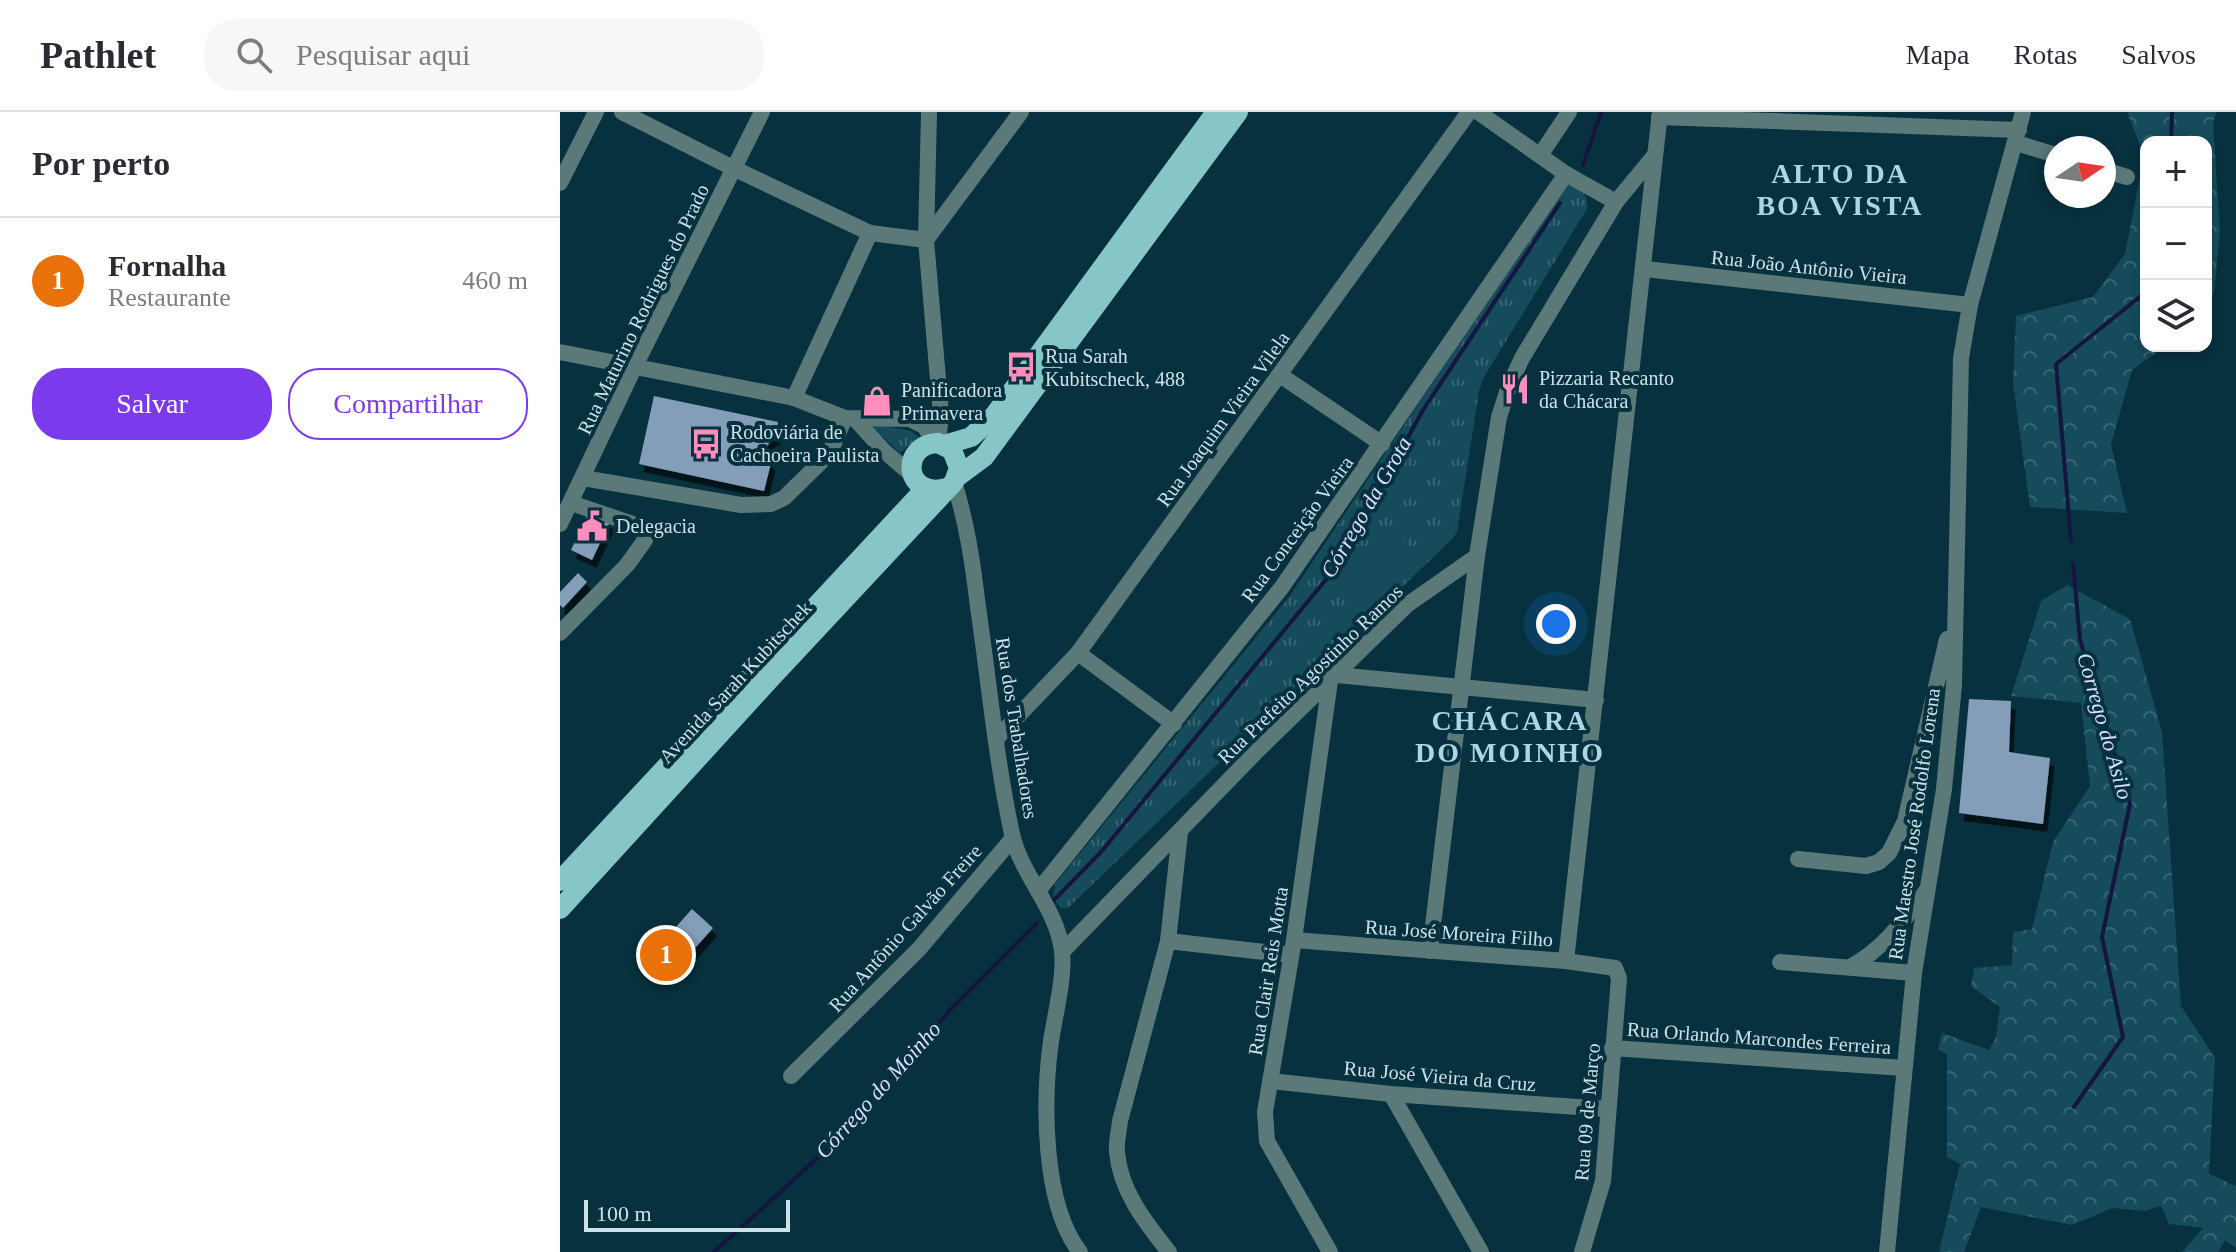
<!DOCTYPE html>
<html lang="pt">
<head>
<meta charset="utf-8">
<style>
  :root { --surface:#fff; --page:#f7f7f7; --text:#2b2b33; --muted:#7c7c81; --line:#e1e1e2; --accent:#7c3aed }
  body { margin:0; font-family:Georgia,serif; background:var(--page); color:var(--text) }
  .controls { position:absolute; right:24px; top:24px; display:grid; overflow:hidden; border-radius:16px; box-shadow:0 4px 12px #0003 }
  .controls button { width:72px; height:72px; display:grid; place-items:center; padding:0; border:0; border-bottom:2px solid var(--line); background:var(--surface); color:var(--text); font:40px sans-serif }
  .compass { position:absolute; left:1484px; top:24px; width:72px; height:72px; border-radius:50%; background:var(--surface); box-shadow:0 4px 12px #0003; rotate:77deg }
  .scale { position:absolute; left:24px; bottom:20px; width:206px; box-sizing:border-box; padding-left:8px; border:4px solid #cce1e9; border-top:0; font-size:22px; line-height:28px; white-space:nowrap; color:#cce1e9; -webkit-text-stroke:6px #07313e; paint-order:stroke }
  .you { position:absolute; left:996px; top:512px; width:28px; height:28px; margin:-20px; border:6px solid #fff; border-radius:50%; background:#1a73e8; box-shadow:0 0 0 12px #1a73e833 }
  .badge { display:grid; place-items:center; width:52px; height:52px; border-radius:50%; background:var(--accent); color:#fff; font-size:26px; font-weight:700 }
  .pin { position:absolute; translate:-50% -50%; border:4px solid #fff; box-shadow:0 2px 8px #0006 }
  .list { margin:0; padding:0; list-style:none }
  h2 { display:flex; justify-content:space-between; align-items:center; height:104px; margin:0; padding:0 32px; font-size:34px }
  h2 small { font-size:26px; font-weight:400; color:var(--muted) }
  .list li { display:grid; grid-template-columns:52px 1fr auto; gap:24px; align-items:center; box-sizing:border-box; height:128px; padding:0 32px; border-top:2px solid var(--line) }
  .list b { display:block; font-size:30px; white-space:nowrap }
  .list p { margin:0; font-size:26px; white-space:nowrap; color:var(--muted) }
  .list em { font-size:26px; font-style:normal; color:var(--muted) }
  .actions { display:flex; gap:16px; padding:24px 32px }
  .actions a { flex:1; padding:18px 0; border:2px solid var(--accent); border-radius:32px; text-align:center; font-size:28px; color:var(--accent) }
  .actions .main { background:var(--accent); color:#fff }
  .icon { flex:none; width:44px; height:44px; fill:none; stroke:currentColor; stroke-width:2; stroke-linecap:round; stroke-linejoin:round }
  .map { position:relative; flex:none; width:1676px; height:1140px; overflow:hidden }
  header { display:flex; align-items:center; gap:48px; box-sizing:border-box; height:112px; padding:0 40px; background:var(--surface); border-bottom:2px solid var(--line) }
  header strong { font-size:38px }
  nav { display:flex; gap:44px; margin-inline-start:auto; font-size:28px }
  .search { width:560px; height:72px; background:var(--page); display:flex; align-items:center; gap:20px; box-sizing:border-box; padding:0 28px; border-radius:32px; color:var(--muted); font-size:30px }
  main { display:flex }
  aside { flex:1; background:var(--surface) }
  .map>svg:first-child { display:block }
  .grass { fill:url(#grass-tufts) }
  .forest { fill:url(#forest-crowns) }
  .green { fill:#164b5b }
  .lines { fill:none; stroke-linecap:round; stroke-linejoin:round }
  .stream { stroke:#14163f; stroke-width:4 }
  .building { fill:#849eb9; filter:url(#shadow) }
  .minor { stroke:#5b7979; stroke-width:16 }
  .major { stroke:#86c6c6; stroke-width:20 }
  .labels { text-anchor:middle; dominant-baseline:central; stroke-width:8; stroke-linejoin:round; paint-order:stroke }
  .street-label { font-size:20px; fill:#cce1e9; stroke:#07313e }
  .poi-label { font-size:20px; fill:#cce1e9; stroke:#07313e; text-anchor:start }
  .water-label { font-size:22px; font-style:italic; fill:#dae0ff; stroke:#07313e }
  .district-label { font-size:28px; font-weight:bold; letter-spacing:2px; fill:#abd6e5; stroke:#07313e }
</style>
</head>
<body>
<header>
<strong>Pathlet</strong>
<div class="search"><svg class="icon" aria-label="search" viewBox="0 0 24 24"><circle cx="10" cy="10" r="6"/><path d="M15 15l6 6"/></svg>Pesquisar aqui</div>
<nav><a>Mapa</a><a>Rotas</a><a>Salvos</a></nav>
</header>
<main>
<aside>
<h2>Por perto<small></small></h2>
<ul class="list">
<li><span class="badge" style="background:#e8710a">1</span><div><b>Fornalha</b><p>Restaurante</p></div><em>460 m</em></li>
</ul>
<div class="actions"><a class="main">Salvar</a><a>Compartilhar</a></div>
</aside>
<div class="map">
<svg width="1676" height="1140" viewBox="0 0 1676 1140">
  <defs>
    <pattern id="grass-tufts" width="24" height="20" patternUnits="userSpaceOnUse" patternTransform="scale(2)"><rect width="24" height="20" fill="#164b5b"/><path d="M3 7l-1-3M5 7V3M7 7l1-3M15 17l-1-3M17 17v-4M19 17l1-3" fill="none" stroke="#376573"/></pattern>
    <pattern id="forest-crowns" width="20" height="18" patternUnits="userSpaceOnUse" patternTransform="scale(2)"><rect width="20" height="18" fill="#164b5b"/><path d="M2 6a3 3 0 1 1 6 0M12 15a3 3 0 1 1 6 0" fill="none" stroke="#376573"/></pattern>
    <filter id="shadow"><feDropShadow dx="4.5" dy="8" stdDeviation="0" flood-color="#0009"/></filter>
  </defs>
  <rect width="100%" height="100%" fill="#07313e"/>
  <g class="grass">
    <path d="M1005 73C1020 73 1029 82 1027 97L924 265 919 279 897 420 892 427 508 796H501L493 787 495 772 729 485Z"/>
    <path d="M308 311 351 319 359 325 340 341Z"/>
  </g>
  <g class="forest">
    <path d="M1567 0H1657L1653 10 1660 119 1654 181 1646 191V30H1586V234H1606L1572 258 1551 332 1567 401 1470 395 1453 271 1456 204 1533 185 1565 142 1584 44Z"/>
    <path d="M1507 473 1570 507 1602 620 1621 894 1655 946 1649 1062 1676 1074V1136L1665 1128 1658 1140H1622L1643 1116 1609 1112 1601 1094 1585 1099 1552 1096 1512 1113 1421 1095 1404 1140H1379L1400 1052 1387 1045V942L1378 938 1382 921 1429 938 1436 925 1440 895 1411 874 1414 856 1452 853 1453 820 1472 817 1493 730 1530 674 1521 591 1451 584 1481 489Z"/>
  </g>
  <path class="green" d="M832 416 858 444 806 495 779 466Z"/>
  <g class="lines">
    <g class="stream">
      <path d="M1611 30 1612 0"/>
      <path d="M1023 53 1041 0"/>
      <path d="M1511 429 1496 252 1586 180"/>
      <path d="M1513 452 1520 528 1570 692 1542 825 1563 925 1514 995"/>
      <path d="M493 789 541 740 778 453 863 298 1000 91"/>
      <path d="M154 1140 272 1033 393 895 477 811"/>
    </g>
  </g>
  <g class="building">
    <path d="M94 284 218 310 216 324 210 328 207 336V346L211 351 204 379 79 352Z"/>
    <path d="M29 400 50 410 32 448 11 438Z"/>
    <path d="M18 461 27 470 3 496 0 493V480Z"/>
    <path d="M1409 587 1451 589 1449 640 1490 646 1483 712 1399 701Z"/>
    <path d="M132 797 153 816 109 865 89 845Z"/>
  </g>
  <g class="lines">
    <g class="minor">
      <path d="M62 0 175 57 310 121 366 128"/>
      <path d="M369 0 366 128 381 302 378 331"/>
      <path d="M918 0 1006 62 1056 90"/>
      <path d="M1099 5 1459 18"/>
      <path d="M1456 31 1496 43"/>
      <path d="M981 42 1009 0"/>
      <path d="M1544 58 1567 65"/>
      <path d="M0 71 36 0"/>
      <path d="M366 128 461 0"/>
      <path d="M1085 157 1410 193"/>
      <path d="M0 240 234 286 285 306 350 307 364 314 370 323 371 331"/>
      <path d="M720 263 822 332"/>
      <path d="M234 286 310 121"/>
      <path d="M295 307 324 339 352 363"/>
      <path d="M23 366 181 393 211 392 224 386 269 342 285 306"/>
      <path d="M394 370C407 411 413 453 418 495 429 570 436 648 452 722 461 763 497 796 502 839 505 864 495 903 491 929 483 987 482 1092 520 1140"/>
      <path d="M0 412 75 254 202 0"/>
      <path d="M0 521 67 453 85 428 84 419 79 414 11 391"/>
      <path d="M518 541 614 612"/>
      <path d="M777 563 1036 588"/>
      <path d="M770 569 734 828 705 1000 707 1029 770 1140"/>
      <path d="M437 626 518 541 909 0"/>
      <path d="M1238 747 1306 754 1319 750 1329 741 1345 709 1387 527"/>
      <path d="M478 779 722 475 1006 62"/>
      <path d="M734 828 1006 849 1055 856 1059 866 1043 1069 1022 1140"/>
      <path d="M608 829 731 843"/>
      <path d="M503 839 697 639 847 493 917 444"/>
      <path d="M870 839 917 444 939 305 949 274 962 246 1056 90 1094 44"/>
      <path d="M1006 849 1100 0"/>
      <path d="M1220 850 1354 861"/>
      <path d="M1290 855C1324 837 1343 809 1366 779"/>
      <path d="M1052 936 1344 956"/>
      <path d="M231 964 359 837 453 726"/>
      <path d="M710 969 831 982 1047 997"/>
      <path d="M831 982 921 1140"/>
      <path d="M609 1140C586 1111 560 1079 557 1040 556 1030 559 1019 560 1009L608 829 620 720"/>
      <path d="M1327 1140 1354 861 1384 677 1394 573 1401 246 1410 193 1463 0"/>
    </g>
    <g class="major">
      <path d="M384 333 411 325 434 304 656 0"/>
      <path d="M397 365 424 345 678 0"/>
      <path d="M0 769 365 377"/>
      <path d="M0 797 208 569 394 370 399 356 392 338 378 331C339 332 344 388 387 376"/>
    </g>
  </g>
  <defs>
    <g id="bus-bare" transform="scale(2.4)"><path d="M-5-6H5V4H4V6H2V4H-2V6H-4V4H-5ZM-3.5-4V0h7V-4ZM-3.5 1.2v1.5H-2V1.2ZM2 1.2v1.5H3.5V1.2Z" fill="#fe8ebb" stroke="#07313e" stroke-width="2.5" paint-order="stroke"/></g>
    <g id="restaurant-bare" transform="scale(2.4)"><path d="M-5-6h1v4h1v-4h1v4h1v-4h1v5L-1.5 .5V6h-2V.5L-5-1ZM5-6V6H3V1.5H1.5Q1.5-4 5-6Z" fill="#fe8ebb" stroke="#07313e" stroke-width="2.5" paint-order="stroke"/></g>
    <g id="shop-bare" transform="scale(2.4)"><path d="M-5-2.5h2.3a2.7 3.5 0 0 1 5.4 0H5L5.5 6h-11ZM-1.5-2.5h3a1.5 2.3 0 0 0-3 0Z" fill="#fe8ebb" stroke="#07313e" stroke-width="2.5" paint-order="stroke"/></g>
    <g id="civic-bare" transform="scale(2.4)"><path d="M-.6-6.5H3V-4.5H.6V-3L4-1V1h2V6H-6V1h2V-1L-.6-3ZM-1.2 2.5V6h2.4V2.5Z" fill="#fe8ebb" stroke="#07313e" stroke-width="2.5" paint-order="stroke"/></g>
  </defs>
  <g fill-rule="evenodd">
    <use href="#bus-bare" x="461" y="255"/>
    <use href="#restaurant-bare" x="955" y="277"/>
    <use href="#shop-bare" x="317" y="289"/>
    <use href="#bus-bare" x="146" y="332"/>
    <use href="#civic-bare" x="32" y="414"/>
  </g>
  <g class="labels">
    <g class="street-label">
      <text transform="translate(1249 155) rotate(6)">Rua João Antônio Vieira</text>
      <text transform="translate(83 197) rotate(-64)">Rua Maturino Rodrigues do Prado</text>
      <text transform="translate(663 307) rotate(-54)">Rua Joaquim Vieira Vilela</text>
      <text transform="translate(737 417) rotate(-54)">Rua Conceição Vieira</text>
      <text transform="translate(750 562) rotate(-44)">Rua Prefeito Agostinho Ramos</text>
      <text transform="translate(175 570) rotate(-47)">Avenida Sarah Kubitschek</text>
      <text transform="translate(457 616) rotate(81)">Rua dos Trabalhadores</text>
      <text transform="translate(1354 712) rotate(-82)">Rua Maestro José Rodolfo Lorena</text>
      <text transform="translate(345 816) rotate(-48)">Rua Antônio Galvão Freire</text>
      <text transform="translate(899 821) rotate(4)">Rua José Moreira Filho</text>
      <text transform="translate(708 859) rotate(-81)">Rua Clair Reis Motta</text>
      <text transform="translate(1199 926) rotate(4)">Rua Orlando Marcondes Ferreira</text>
      <text transform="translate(880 964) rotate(5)">Rua José Vieira da Cruz</text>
      <text transform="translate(1027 1000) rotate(-85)">Rua 09 de Março</text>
    </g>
    <g class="poi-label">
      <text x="485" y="244">Rua Sarah<tspan x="485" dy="23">Kubitscheck, 488</tspan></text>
      <text x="979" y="266">Pizzaria Recanto<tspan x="979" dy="23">da Chácara</tspan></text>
      <text x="341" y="278">Panificadora<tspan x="341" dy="23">Primavera</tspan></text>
      <text x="170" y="320">Rodoviária de<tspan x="170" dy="23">Cachoeira Paulista</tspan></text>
      <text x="56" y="414">Delegacia</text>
    </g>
    <g class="water-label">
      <text transform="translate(806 395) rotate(-60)">Córrego da Grota</text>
      <text transform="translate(1545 614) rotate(74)">Corrego do Asilo</text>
      <text transform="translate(318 978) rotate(-48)">Córrego do Moinho</text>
    </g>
    <g class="district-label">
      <text x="1280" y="61">ALTO DA<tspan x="1280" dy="32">BOA VISTA</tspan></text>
      <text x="950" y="608">CHÁCARA<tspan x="950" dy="32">DO MOINHO</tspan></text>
    </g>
  </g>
</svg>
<div class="controls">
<button>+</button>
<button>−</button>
<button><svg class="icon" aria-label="layers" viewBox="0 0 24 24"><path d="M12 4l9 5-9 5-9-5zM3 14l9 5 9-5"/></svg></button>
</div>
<svg class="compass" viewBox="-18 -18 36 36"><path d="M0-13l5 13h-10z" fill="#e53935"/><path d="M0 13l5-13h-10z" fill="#7c7c81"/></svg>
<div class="scale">100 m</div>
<div class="you"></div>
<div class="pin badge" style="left:106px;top:843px;background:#e8710a">1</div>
</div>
</main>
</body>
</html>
